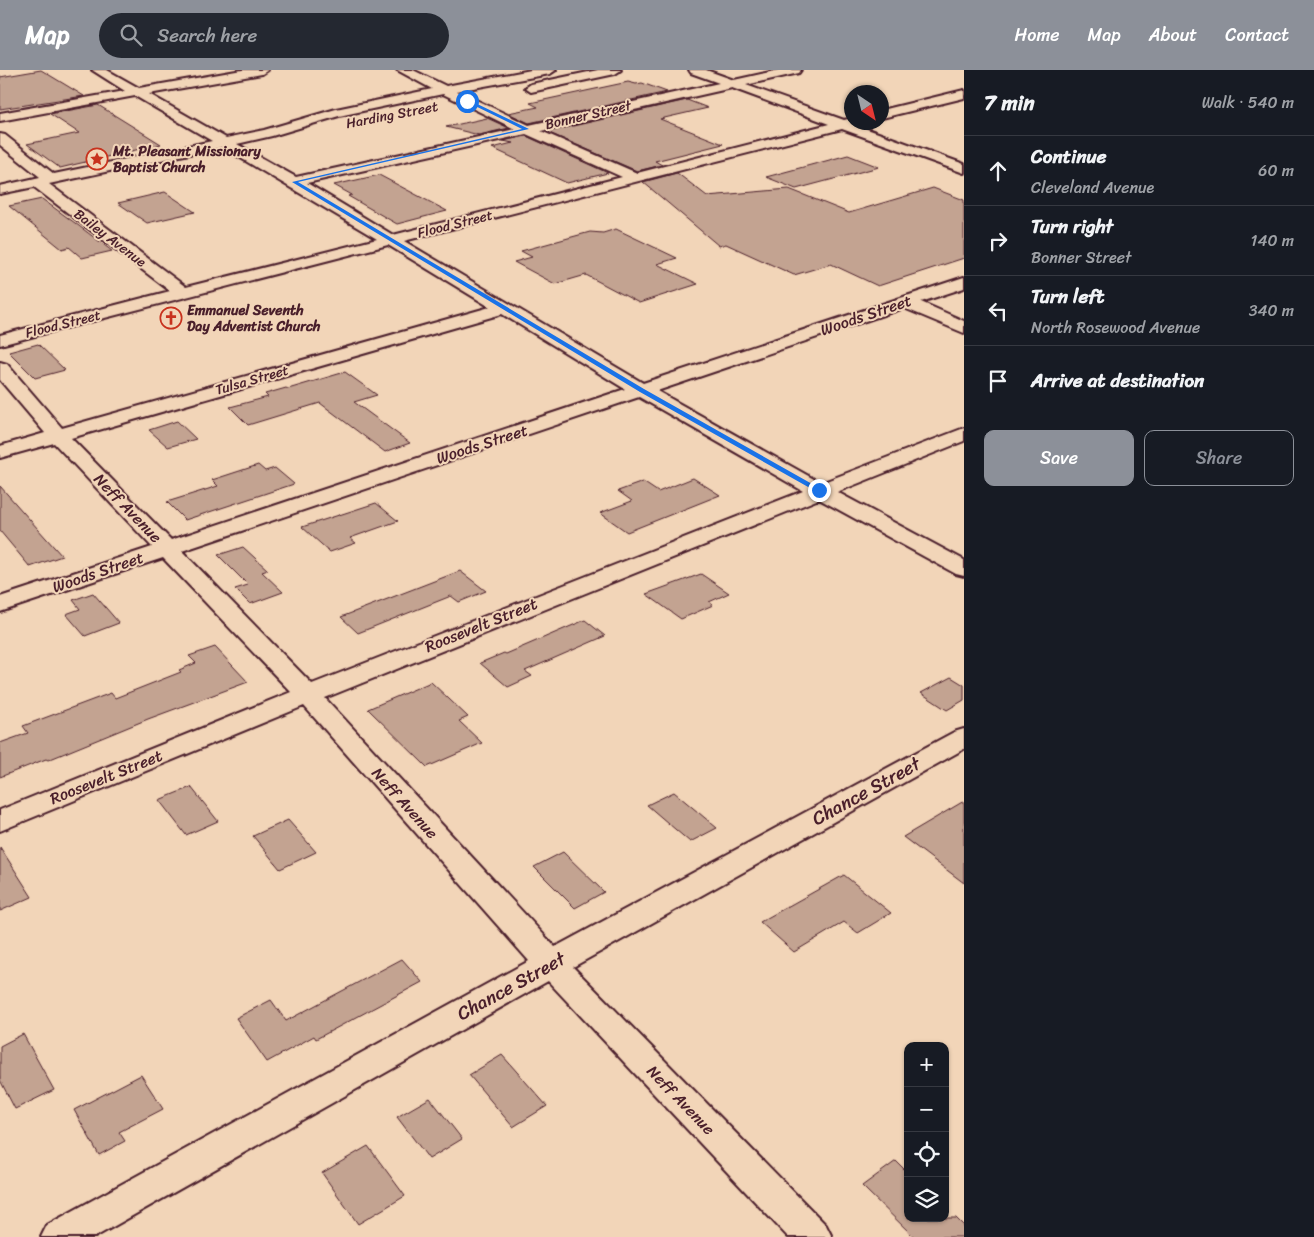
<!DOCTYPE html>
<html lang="en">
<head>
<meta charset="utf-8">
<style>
  :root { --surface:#171b24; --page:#242831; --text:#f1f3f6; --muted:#9ea1a6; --line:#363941; --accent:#8c9099 }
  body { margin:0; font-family:Sriracha,sans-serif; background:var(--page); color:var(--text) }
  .controls { position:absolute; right:15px; bottom:15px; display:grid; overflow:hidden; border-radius:10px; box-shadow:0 1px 4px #0004 }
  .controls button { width:45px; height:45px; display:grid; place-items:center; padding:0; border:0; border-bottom:1px solid var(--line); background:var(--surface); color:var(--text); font:25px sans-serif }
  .compass { position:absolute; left:844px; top:15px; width:45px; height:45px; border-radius:50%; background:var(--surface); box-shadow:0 1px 4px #0004; rotate:145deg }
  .stop { position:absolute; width:15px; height:15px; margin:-11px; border:4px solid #1a73e8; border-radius:50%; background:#fff }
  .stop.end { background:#1a73e8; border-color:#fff; box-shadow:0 1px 5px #0008 }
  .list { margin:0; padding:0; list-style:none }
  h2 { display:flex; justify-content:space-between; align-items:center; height:65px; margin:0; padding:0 20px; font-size:21px }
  h2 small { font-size:16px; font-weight:400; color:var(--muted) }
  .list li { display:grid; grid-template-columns:32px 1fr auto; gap:15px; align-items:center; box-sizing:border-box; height:70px; padding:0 20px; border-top:1px solid var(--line) }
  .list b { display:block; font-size:19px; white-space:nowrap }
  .list p { margin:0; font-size:16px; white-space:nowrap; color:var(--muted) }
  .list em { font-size:16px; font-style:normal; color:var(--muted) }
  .actions { display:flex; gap:10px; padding:15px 20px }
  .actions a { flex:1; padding:11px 0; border:1px solid var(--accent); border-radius:10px; text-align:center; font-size:18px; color:var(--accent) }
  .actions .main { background:var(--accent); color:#fff }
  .icon { flex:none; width:28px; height:28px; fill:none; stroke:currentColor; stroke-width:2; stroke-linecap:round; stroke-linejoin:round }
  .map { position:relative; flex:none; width:964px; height:1167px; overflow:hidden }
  header { display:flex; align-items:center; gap:30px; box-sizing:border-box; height:70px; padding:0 25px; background:var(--accent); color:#fff }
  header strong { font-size:24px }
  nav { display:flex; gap:28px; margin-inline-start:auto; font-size:18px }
  .search { width:350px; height:45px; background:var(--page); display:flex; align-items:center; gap:12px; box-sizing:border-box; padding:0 18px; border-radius:28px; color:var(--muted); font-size:19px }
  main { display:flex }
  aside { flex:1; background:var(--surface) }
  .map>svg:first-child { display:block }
  .building { fill:#c3a391; stroke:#4a1f2b }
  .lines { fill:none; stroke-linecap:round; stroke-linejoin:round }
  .minor-casing { stroke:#4a1f2b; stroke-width:4 }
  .minor { fill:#f2d5b8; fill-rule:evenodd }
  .route { fill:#1a73e8 }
  .labels { text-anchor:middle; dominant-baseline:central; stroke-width:4; stroke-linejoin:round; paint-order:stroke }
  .far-street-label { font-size:14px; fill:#4a1f2b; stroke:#f2d5b8 }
  .far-poi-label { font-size:14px; font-weight:bold; fill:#4a1f2b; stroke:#f2d5b8; text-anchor:start }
  .street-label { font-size:16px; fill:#4a1f2b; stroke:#f2d5b8 }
  .near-street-label { font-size:19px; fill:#4a1f2b; stroke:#f2d5b8 }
</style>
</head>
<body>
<header>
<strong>Map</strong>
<div class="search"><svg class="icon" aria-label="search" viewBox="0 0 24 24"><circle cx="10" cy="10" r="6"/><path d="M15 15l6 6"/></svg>Search here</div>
<nav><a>Home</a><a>Map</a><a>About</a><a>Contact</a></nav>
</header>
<main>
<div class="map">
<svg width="964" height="1167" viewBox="0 0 964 1167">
  <rect width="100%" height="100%" fill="#f2d5b8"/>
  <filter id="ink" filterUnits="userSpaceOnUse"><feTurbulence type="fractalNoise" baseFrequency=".02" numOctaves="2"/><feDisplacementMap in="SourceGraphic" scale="10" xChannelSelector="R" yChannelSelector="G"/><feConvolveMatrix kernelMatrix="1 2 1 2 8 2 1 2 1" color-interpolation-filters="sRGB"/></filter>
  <g filter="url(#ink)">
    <g class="building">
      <path d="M41 0 84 26 0 39V7Z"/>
      <path d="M628 12 636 14 642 13 667 22 529 53 508 43 538 37 530 33Z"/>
      <path d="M687 30 708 38 660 49 723 74 655 91 662 95 637 101 547 62Z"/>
      <path d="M98 35 161 74 60 98 27 74 79 63 50 44Z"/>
      <path d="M487 48 509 58 479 65 446 57Z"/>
      <path d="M526 66 608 103 567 113 492 78 513 73 503 71Z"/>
      <path d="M848 85 879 97 796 119 766 107Z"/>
      <path d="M677 103 707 126 789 119 849 143 933 118 964 130V188L878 216 831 194 794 205 726 174 719 176 643 112Z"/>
      <path d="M379 105 447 141 397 154 348 126 352 125 334 115Z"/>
      <path d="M165 122 195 142 147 153 118 133Z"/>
      <path d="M42 129 75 153 112 181 82 188 69 177 62 179 9 136Z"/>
      <path d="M616 159 677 188 657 194 698 214 639 233 586 205 555 214 514 192 532 187 521 181 590 162 603 163Z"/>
      <path d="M38 274 65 300 35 308 9 282Z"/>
      <path d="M345 302 377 325 354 332 410 373 385 382 320 333 248 355 230 337 268 327 265 324 286 318 288 319Z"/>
      <path d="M177 351 196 369 168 377 149 360Z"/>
      <path d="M258 395 265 401 275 398 294 414 185 450 167 432 218 416 212 410Z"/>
      <path d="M693 408 720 425 627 462 600 443 632 431 618 421 643 412 658 422Z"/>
      <path d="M0 416 38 459 62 486 30 497 0 461Z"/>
      <path d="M376 433 398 451 350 468 356 473 330 482 302 457Z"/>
      <path d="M243 477 268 500 262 502 283 522 250 534 235 519 248 515 218 485Z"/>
      <path d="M460 501 486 521 459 532 451 526 358 563 341 547Z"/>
      <path d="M701 504 729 523 709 532 713 535 681 549 646 524Z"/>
      <path d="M93 523 119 553 85 566 66 544 80 539 73 530Z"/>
      <path d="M585 550 605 566 525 601 532 606 508 617 480 593 504 583 506 584Z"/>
      <path d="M215 577 248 612 148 649 48 690 46 689 0 707V673L28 663 23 656 111 623 115 628 181 602 179 600 196 593 189 586Z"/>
      <path d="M951 607 964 615V630L947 640 921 623Z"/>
      <path d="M431 612 468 647 459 651 482 673 427 697 368 639Z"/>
      <path d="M191 717 218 751 186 765 159 730Z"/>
      <path d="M674 722 717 758 690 772 647 735Z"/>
      <path d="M964 731V813L903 767Z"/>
      <path d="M288 750 316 782 280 799 253 766Z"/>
      <path d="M0 777 32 827 0 841Z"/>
      <path d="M563 782 604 822 575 838 534 797Z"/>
      <path d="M844 805 891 843 858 863 844 852 794 882 760 852Z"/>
      <path d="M402 889 422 912 316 969 314 966 267 992 236 948 271 930 286 951Z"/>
      <path d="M23 964 54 1020 15 1039 0 1010V976Z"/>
      <path d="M502 985 547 1036 513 1057 469 1005Z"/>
      <path d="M141 1005 163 1039 119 1062 125 1071 99 1085 74 1040Z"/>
      <path d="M430 1028 462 1069 429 1089 397 1047Z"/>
      <path d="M368 1076 405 1126 358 1154 322 1103Z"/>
      <path d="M896 1091 908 1103V1148H956L964 1156V1167H914L862 1116Z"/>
    </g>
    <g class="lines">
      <g class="minor-casing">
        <g id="minor">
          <path d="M92 0H107L139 18 242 0H268L262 4 149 24 226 68 264 60 336 39 432 19 397 0H413L446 16 531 0H556L550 4 457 21 529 55 719 13 691 3 689 0H706L734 10 779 0H801L799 3 746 15 844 50 852 48V52H858L856 55 964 94V103L842 59 404 171 643 313 964 207V218L921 232 964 251V263L904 238 657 321 821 413 964 358V371L837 422 964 490V506L956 504 819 429 325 628 555 877 954 662 964 659V679L573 897 826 1155 832 1167H788L548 911 95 1167H41L47 1155 529 891 304 636 0 761V740L291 622 163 488 0 542V527L152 477 54 373 0 388V376L45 363 0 310V292L7 294 62 358 490 237 388 175 0 275V265L170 221 34 117 0 124V116L40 107 0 75V64L5 65 54 104 212 71 135 26 0 51V43L125 21ZM732 18 829 54 637 103 541 61ZM443 24 515 59 296 107 237 74 272 66 339 46ZM526 64 622 107 393 165 307 113ZM222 77 377 169 186 217 49 114ZM502 244 625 319 171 470 71 368ZM639 327 803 421 312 614 182 481Z"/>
          <path d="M598 0H621L615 4 531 22 525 18 531 14Z"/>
          <path d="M964 20V28L882 48V40Z"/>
        </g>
      </g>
      <use href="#minor" class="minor"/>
    </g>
  </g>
  <path class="route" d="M469 30 529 59 298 112 644 319 821 419V422H817L640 322 292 112 522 59 465 31Z"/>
  <defs>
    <g id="sight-ring" transform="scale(1.125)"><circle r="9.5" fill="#f2d5b8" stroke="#c8321e" stroke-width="1.5"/><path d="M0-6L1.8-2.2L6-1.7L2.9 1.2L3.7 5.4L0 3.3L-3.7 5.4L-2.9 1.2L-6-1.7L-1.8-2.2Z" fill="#c8321e"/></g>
    <g id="church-ring" transform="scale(1.125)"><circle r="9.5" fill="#f2d5b8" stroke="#c8321e" stroke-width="1.5"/><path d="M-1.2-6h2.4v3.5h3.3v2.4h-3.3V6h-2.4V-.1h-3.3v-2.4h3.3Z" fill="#c8321e"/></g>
  </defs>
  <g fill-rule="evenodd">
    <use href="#sight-ring" x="97" y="89"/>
    <use href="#church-ring" x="171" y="248"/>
  </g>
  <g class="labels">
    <g class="far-street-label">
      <text transform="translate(392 45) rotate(-11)">Harding Street</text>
      <text transform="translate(588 45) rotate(-13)">Bonner Street</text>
      <text transform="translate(455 154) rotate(-14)">Flood Street</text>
      <text transform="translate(110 168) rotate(37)">Bailey Avenue</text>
      <text transform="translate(63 254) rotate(-14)">Flood Street</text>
      <text transform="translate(252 310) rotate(-16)">Tulsa Street</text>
    </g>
    <g class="far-poi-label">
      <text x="113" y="81">Mt. Pleasant Missionary<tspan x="113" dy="16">Baptist Church</tspan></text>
      <text x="187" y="240">Emmanuel Seventh<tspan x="187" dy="16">Day Adventist Church</tspan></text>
    </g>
    <g class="street-label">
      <text transform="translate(866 245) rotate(-19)">Woods Street</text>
      <text transform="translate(482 374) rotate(-18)">Woods Street</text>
      <text transform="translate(128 438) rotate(46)">Neff Avenue</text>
      <text transform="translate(98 502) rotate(-19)">Woods Street</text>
      <text transform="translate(481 555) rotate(-22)">Roosevelt Street</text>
      <text transform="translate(106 707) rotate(-22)">Roosevelt Street</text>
      <text transform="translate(405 733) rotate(48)">Neff Avenue</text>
      <text transform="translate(681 1030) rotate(46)">Neff Avenue</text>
    </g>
    <g class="near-street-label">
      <text transform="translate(866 721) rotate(-29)">Chance Street</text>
      <text transform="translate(511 916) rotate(-29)">Chance Street</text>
    </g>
  </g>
</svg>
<div class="controls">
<button>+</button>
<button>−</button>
<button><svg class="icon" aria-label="locate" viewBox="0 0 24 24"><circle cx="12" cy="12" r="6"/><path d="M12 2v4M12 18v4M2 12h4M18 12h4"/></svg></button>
<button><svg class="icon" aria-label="layers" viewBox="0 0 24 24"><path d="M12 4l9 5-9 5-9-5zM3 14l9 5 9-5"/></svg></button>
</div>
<svg class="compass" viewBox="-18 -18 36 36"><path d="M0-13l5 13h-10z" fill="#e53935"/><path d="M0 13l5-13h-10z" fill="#9ea1a6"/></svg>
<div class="stop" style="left:467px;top:31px"></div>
<div class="stop end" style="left:819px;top:420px"></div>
</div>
<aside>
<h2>7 min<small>Walk · 540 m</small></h2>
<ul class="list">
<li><svg class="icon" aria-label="ahead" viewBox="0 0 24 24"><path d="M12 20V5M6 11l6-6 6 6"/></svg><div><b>Continue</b><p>Cleveland Avenue</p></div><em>60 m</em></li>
<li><svg class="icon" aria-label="right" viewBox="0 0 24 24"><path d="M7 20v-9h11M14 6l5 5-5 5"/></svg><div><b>Turn right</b><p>Bonner Street</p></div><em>140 m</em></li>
<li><svg class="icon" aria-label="left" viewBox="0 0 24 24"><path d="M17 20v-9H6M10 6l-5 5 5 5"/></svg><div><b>Turn left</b><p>North Rosewood Avenue</p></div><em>340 m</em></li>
<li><svg class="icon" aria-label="arrive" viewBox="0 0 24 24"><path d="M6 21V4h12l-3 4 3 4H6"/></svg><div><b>Arrive at destination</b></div></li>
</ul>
<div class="actions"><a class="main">Save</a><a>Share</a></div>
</aside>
</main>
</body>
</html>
